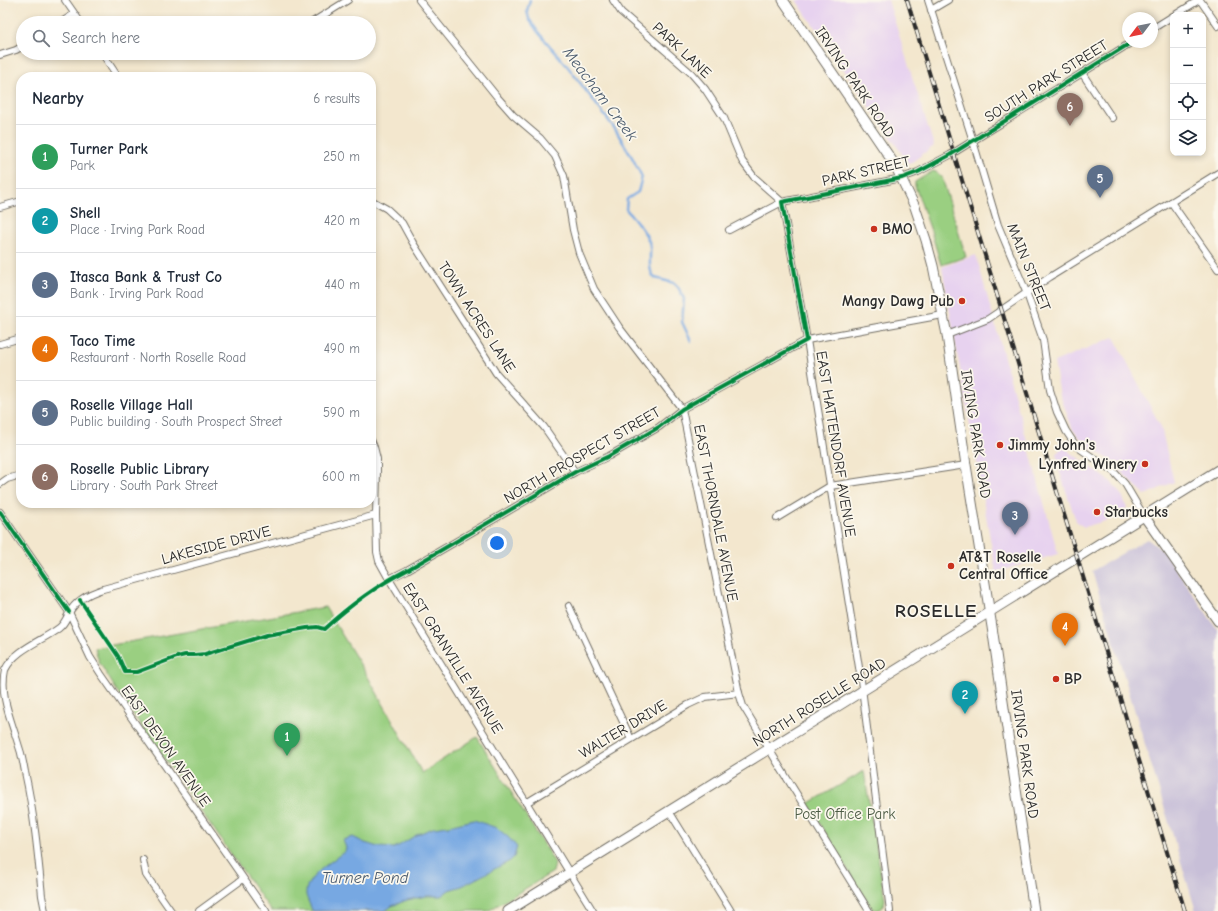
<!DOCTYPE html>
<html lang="en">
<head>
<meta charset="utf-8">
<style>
  :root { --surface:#fff; --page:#f2f2f3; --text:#1f2937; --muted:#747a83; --line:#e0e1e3; --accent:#1a73e8 }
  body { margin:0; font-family:"Comic Neue",sans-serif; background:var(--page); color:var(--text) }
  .controls { position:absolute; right:12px; top:12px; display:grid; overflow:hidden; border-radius:8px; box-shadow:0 2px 6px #0003 }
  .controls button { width:36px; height:36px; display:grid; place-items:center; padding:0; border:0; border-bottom:1px solid var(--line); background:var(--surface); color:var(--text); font:20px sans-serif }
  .compass { position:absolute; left:1122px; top:12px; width:36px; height:36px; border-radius:50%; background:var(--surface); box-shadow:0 2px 6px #0003; rotate:238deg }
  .you { position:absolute; left:497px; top:543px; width:14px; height:14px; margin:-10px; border:3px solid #fff; border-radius:50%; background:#1a73e8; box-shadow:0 0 0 6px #1a73e833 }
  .badge { display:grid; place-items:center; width:26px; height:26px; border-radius:50%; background:var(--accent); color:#fff; font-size:13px; font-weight:700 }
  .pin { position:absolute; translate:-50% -33px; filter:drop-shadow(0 1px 2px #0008) }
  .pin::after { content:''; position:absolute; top:21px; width:14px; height:12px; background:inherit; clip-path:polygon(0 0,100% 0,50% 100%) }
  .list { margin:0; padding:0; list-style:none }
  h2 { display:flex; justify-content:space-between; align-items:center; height:52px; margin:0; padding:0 16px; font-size:17px }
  h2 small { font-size:13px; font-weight:400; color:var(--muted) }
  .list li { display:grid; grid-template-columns:26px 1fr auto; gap:12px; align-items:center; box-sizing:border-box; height:64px; padding:0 16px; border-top:1px solid var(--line) }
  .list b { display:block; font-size:15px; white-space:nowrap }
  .list p { margin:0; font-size:13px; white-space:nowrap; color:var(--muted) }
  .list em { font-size:13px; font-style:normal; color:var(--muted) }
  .icon { flex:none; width:22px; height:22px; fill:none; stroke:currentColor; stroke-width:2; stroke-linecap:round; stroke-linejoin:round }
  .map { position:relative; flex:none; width:1218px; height:911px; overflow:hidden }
  .search { position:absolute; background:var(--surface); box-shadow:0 2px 6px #0003; left:16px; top:16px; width:360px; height:44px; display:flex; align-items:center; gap:10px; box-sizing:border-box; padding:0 14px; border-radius:22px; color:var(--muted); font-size:15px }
  .panel { position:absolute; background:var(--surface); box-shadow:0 2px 6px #0003; left:16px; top:72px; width:360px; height:436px; border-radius:16px }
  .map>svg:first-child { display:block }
  .built { fill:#e7d2ef }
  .industrial { fill:#c8bfd8 }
  .green { fill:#9acf81; stroke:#627d56 }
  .water { fill:#77a8e2; stroke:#516a86 }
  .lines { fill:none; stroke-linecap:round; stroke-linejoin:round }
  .stream { stroke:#77a8e2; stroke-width:2.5 }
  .street-casing { stroke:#716d64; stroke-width:8 }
  .secondary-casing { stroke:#716d64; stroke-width:11 }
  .street { stroke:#fff; stroke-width:6 }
  .secondary { stroke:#fff; stroke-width:9 }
  .rail-casing { stroke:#2b2b2b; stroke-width:4 }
  .rail { stroke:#fbf7ec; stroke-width:2.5; stroke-dasharray:8; stroke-linecap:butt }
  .cycleway-casing { stroke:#fbf7ec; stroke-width:6 }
  .cycleway { stroke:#00873e; stroke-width:4 }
  .poi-dot { fill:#c8321e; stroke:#fbf7ec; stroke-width:1.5 }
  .labels { text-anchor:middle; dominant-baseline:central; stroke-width:3.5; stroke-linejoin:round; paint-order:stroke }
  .street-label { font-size:15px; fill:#2b2b2b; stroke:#fbf7ec }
  .poi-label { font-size:15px; font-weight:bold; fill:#2b2b2b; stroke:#fbf7ec; text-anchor:start }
  .park-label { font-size:15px; fill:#4c5c45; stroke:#fbf7ec }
  .water-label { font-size:16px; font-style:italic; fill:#46576b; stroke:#fbf7ec }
  .district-label { font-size:19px; font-weight:bold; letter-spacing:1px; fill:#2b2b2b; stroke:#fbf7ec }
</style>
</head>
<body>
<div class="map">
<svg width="1218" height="911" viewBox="0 0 1218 911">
  <rect width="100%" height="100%" fill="#fbf7ec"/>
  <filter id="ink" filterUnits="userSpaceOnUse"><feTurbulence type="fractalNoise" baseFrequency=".025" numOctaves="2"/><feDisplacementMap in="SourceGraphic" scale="8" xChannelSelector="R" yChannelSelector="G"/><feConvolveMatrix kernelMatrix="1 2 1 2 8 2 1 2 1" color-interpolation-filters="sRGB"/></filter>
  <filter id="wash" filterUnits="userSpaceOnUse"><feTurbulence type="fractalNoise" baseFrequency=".012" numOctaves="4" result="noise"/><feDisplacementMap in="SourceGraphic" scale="16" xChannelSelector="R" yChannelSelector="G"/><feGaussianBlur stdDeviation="0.9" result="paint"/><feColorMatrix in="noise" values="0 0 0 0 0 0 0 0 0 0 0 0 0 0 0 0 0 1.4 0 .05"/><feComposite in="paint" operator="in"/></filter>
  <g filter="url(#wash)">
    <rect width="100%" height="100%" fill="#f3e7ce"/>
    <g class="built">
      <path d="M796 0H888L934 146 909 164Z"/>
      <path d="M976 255 1058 554 996 572 942 267Z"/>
      <path d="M1114 337 1161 427 1174 482 1145 495 1107 458 1088 447 1073 430 1060 395 1054 362Z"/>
      <path d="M1063 445 1070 452 1110 481 1120 491 1127 507 1119 517 1084 527 1076 521 1059 470 1057 454Z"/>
    </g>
    <path class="industrial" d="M1147 539 1163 551 1218 630V911H1196L1092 571Z"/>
    <g class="green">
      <path d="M933 171 936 172 942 177 966 257 941 265 931 231 915 186V182Z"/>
      <path d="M325 607 368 677 422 773 477 737 555 863 553 872 488 911H271L117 691 99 662 95 648Z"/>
      <path d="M864 771 885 900 883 907 879 910H876L871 908 808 804Z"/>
    </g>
    <path class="water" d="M474 820 497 828 508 837 517 847 514 857 510 861 462 886 449 890 441 896H427L407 900 392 906 385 911H313L312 910C310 905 307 899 306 895 304 877 333 861 345 851L346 848 343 840 353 837 365 843 378 847 394 848 400 845 418 834 433 828 448 826Z"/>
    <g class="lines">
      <path class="stream" d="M530 0 527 11 529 19 538 32 568 67 615 129 633 159 642 177 638 192 627 199 626 209C634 219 648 233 650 246 651 255 647 271 655 278L674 283 678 287 684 299 682 322 691 341"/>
    </g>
  </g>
  <g filter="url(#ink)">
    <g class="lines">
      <g class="street-casing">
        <g id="street">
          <path d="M65 0 81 23"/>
          <path d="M419 0 498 98 513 115 540 138 555 156 564 176 573 230 579 253 594 289 619 327 682 409 739 693 743 706 780 767 869 911"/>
          <path d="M613 0 621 12 691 73 705 89 724 118 742 161 754 177 782 202"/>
          <path d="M928 0 973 141 998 225 1027 294 1043 340 1050 390 1057 412 1066 431 1076 446 1114 472 1125 484 1144 516"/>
          <path d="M1200 0 1218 26"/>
          <path d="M931 10 948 0"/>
          <path d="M1175 15 1199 0"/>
          <path d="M60 23 74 14"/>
          <path d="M311 23 348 0"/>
          <path d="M1152 29 1173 16"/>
          <path d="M102 53 118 77"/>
          <path d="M0 55 16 50 23 46"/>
          <path d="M1082 73 1112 118"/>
          <path d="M371 200 387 209 402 223 413 243 496 373 544 427 575 472"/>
          <path d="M782 202 807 340 861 680 890 911"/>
          <path d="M1171 202 1218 269"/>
          <path d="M0 207 21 201"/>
          <path d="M729 230 782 202 902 178 918 172 950 155 1132 42"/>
          <path d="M947 335 988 319 1050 277 1218 173"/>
          <path d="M0 344 21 338"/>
          <path d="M371 440 374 447 377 459V471L376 515 377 552 379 561 389 579 593 911"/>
          <path d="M0 484 7 479 21 475"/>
          <path d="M0 512 69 612 90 657 101 674 266 911"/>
          <path d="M777 518 830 486 966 465"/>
          <path d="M389 579 407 570 575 472 609 456 659 427 682 409 807 340 943 315"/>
          <path d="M569 606 631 739"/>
          <path d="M526 803 688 705 705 697 739 693"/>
          <path d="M669 811 731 911"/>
          <path d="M143 860 146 875 171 911"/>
          <path d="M45 911 42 896C38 854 34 813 25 772 23 760 20 748 16 737 9 715 0 693 5 670 15 649 42 641 59 628 65 623 66 619 69 613 76 600 90 593 103 589L376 515"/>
          <path d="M199 911 243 879"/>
        </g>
      </g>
      <g class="secondary-casing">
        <g id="secondary">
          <path d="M783 0 895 165 915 207 926 240 933 266 947 335 966 465 992 627 1034 911"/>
          <path d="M1144 516 1218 621"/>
          <path d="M508 911 1218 470"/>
        </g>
      </g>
      <use href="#street" class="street"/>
      <use href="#secondary" class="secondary"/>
      <g class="rail-casing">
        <path id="rail" d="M907 0 1185 911"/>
      </g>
      <use href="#rail" class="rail"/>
      <g class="cycleway-casing">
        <g id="cycleway">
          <path d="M0 512 69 612"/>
          <path d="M80 600 118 656 125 672H137L177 657 185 655H194L205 654 267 635 307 628 317 627 324 629C349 606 376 586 407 570L575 472 609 456 659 427 682 409 807 340 782 202 902 178 918 172 950 155 1132 42"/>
        </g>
      </g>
      <use href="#cycleway" class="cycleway"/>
    </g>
  </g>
  <g class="poi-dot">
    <circle cx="874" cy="229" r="4"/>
    <circle cx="962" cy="301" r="4"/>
    <circle cx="1000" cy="445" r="4"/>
    <circle cx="1145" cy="464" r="4"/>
    <circle cx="1097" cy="512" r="4"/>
    <circle cx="951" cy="566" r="4"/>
    <circle cx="1056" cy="679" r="4"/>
  </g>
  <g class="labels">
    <g class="street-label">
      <text transform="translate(682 50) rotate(43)">PARK LANE</text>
      <text transform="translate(1046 81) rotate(-32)">SOUTH PARK STREET</text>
      <text transform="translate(855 82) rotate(56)">IRVING PARK ROAD</text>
      <text transform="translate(866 171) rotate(-13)">PARK STREET</text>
      <text transform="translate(1029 267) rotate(68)">MAIN STREET</text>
      <text transform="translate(477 317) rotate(57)">TOWN ACRES LANE</text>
      <text transform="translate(976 434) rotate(81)">IRVING PARK ROAD</text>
      <text transform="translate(836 444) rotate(81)">EAST HATTENDORF AVENUE</text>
      <text transform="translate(582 455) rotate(-30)">NORTH PROSPECT STREET</text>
      <text transform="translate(716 513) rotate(79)">EAST THORNDALE AVENUE</text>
      <text transform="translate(216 545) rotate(-15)">LAKESIDE DRIVE</text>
      <text transform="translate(453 658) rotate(58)">EAST GRANVILLE AVENUE</text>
      <text transform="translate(819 702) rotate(-32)">NORTH ROSELLE ROAD</text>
      <text transform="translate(623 729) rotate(-31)">WALTER DRIVE</text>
      <text transform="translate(166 746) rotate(55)">EAST DEVON AVENUE</text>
      <text transform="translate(1025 754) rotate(82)">IRVING PARK ROAD</text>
    </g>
    <g class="poi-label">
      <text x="882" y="229">BMO</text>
      <text x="954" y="301" text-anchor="end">Mangy Dawg Pub</text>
      <text x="1008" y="445">Jimmy John's</text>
      <text x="1137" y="464" text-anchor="end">Lynfred Winery</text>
      <text x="1105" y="512">Starbucks</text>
      <text x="959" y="557">AT&amp;T Roselle<tspan x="959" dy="17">Central Office</tspan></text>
      <text x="1064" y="679">BP</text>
    </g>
    <g class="park-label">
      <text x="845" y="814">Post Office Park</text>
    </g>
    <g class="water-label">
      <text transform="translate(600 94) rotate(53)">Meacham Creek</text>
      <text x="365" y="878">Turner Pond</text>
    </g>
    <g class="district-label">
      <text x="936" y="611">ROSELLE</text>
    </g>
  </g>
</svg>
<div class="controls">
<button>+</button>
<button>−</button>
<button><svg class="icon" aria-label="locate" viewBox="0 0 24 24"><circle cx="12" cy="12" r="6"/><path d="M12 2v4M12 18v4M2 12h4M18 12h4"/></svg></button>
<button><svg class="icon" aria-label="layers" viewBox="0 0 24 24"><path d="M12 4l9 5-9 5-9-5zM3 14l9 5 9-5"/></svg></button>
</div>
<svg class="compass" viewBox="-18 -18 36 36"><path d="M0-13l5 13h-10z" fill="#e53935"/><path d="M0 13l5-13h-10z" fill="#747a83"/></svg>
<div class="you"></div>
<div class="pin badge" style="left:287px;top:756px;background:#2e9e5b">1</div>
<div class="pin badge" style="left:965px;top:714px;background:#0f9aa8">2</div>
<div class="pin badge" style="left:1015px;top:535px;background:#5c6f8a">3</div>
<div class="pin badge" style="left:1065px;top:646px;background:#e8710a">4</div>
<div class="pin badge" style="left:1100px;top:198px;background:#5c6f8a">5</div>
<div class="pin badge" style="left:1070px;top:126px;background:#8d6e63">6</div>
<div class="search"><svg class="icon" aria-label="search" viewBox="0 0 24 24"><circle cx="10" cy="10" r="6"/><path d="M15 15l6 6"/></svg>Search here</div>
<section class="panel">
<h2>Nearby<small>6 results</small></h2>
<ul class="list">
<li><span class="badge" style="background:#2e9e5b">1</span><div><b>Turner Park</b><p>Park</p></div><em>250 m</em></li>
<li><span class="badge" style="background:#0f9aa8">2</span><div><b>Shell</b><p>Place · Irving Park Road</p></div><em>420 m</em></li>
<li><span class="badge" style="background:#5c6f8a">3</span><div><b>Itasca Bank &amp; Trust Co</b><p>Bank · Irving Park Road</p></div><em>440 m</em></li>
<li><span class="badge" style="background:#e8710a">4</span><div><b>Taco Time</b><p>Restaurant · North Roselle Road</p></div><em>490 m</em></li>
<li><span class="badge" style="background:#5c6f8a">5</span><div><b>Roselle Village Hall</b><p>Public building · South Prospect Street</p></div><em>590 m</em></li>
<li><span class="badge" style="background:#8d6e63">6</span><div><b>Roselle Public Library</b><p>Library · South Park Street</p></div><em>600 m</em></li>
</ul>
</section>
</div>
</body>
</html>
